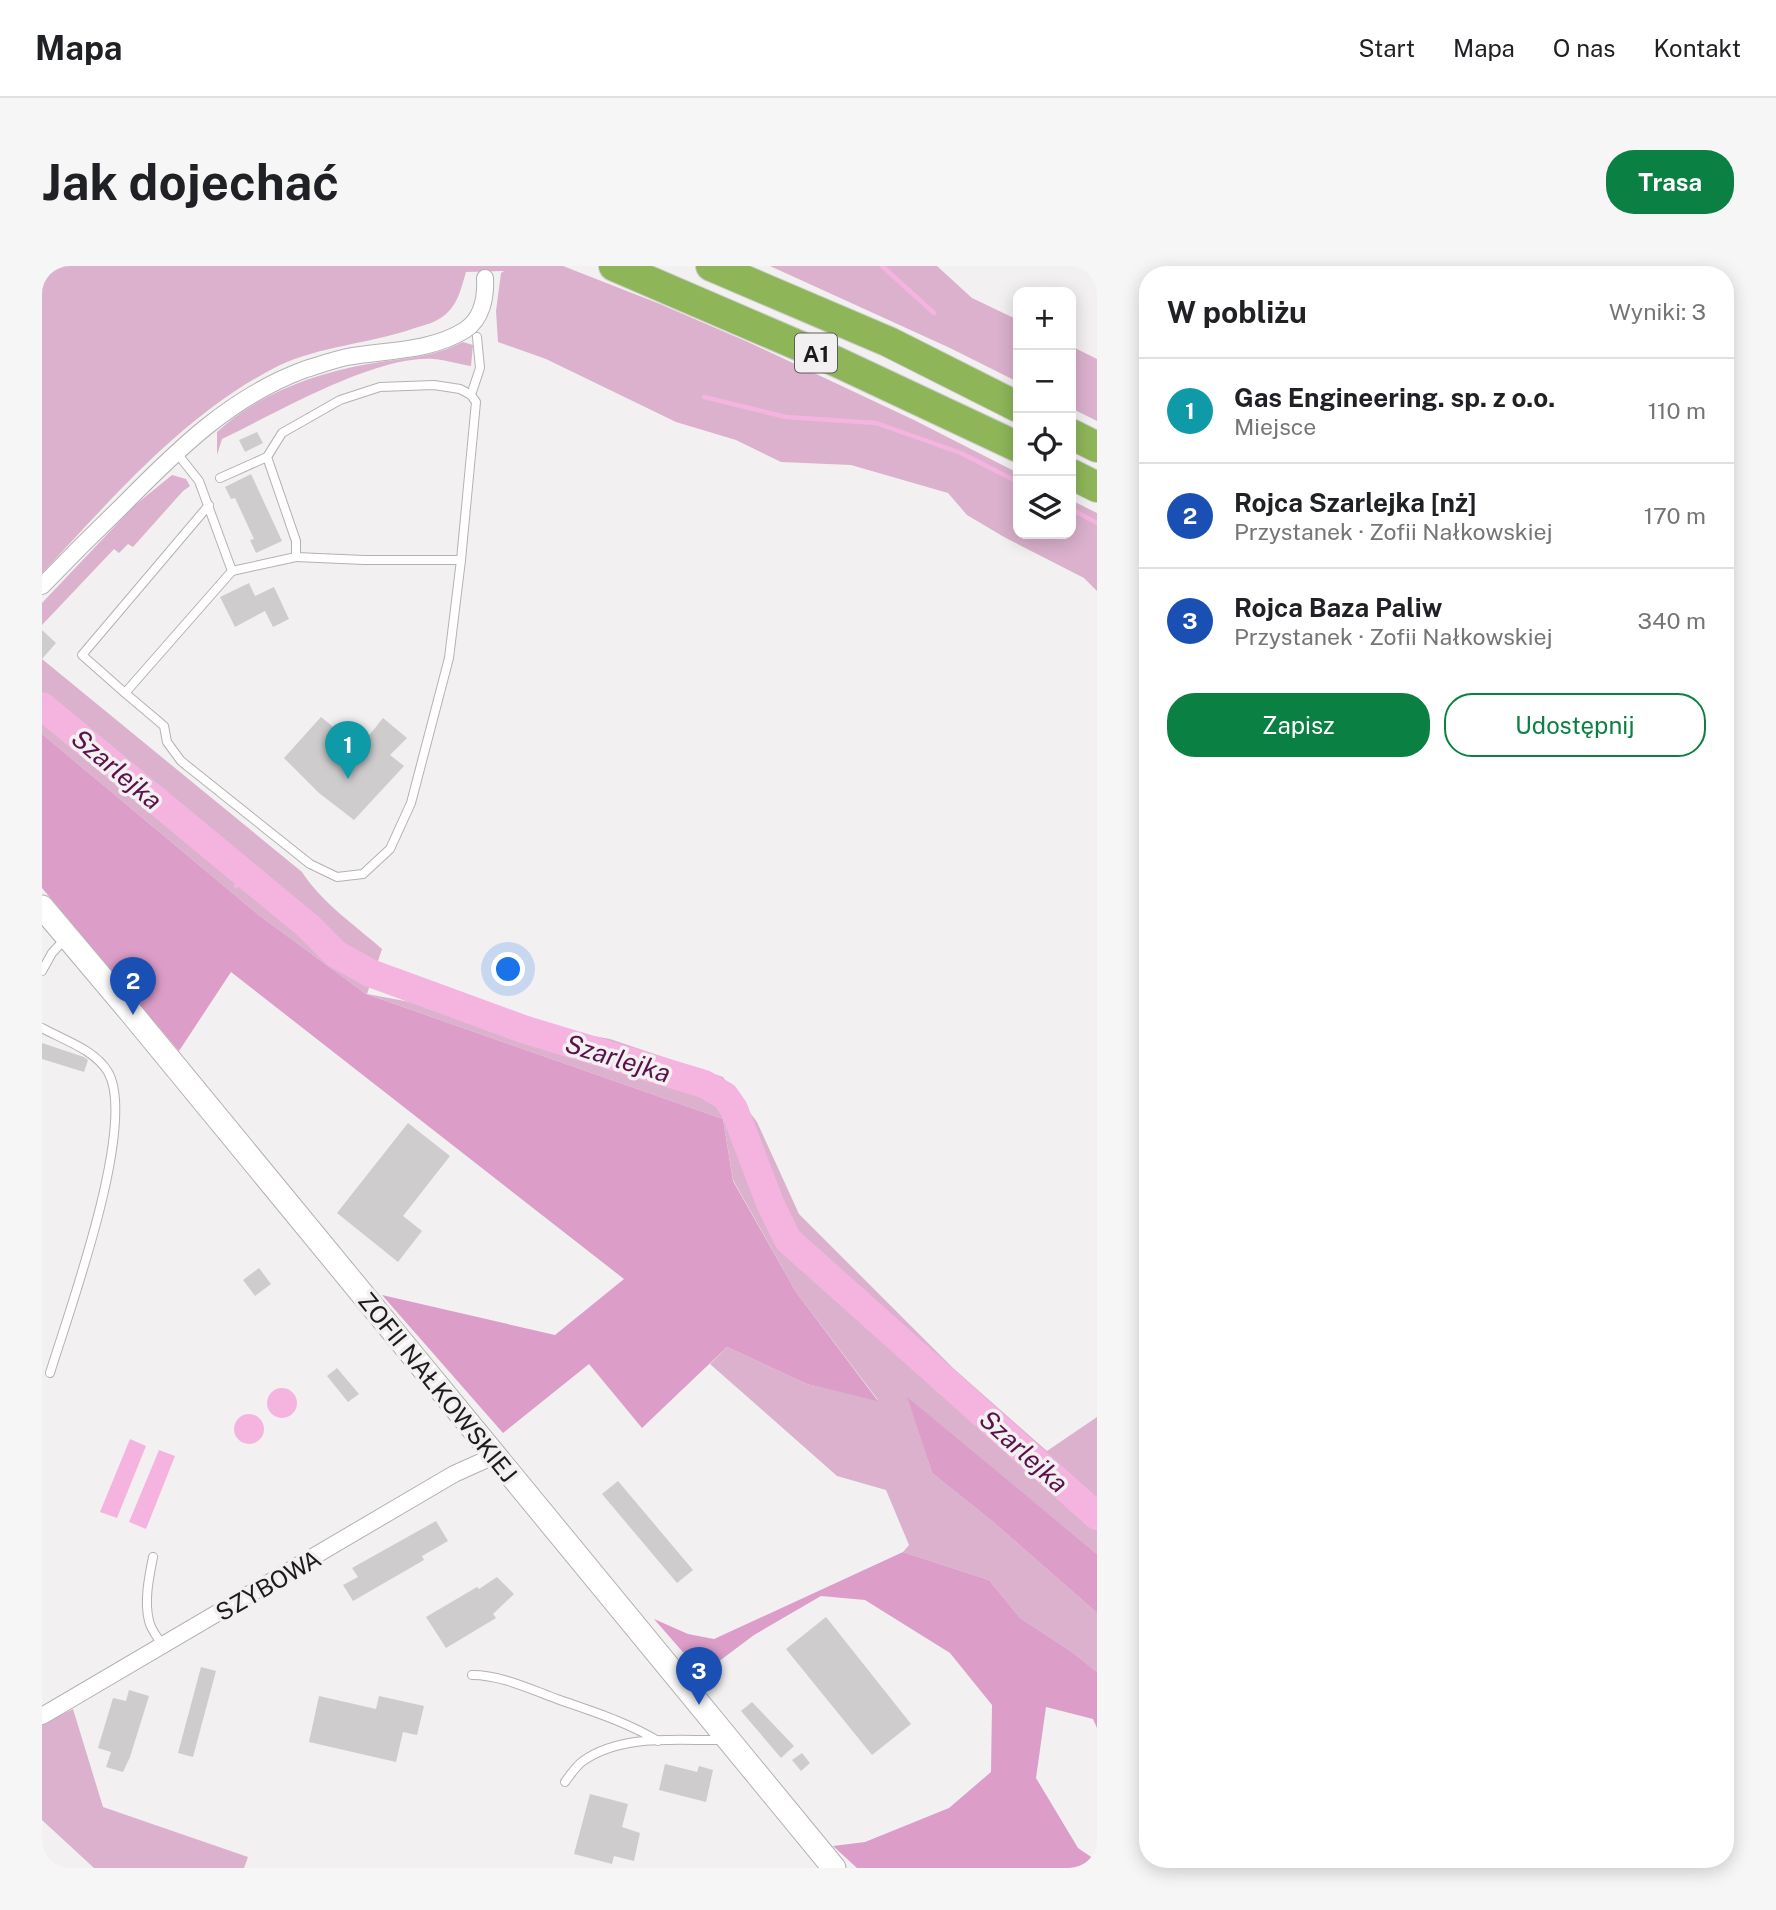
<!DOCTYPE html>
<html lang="pl">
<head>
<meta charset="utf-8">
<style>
  :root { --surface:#fff; --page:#f6f6f6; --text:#202124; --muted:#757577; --line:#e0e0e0; --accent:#0b8043 }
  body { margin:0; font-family:"Public Sans",sans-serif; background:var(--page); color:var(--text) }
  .controls { position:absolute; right:21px; top:21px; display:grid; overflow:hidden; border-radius:14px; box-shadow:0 4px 18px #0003 }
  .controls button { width:63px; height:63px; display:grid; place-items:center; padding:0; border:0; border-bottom:2px solid var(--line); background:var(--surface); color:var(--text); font:35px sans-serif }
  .you { position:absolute; left:467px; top:704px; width:24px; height:24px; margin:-18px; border:5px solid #fff; border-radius:50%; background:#1a73e8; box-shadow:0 0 0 10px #1a73e833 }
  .badge { display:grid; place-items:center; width:46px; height:46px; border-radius:50%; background:var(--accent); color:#fff; font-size:23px; font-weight:700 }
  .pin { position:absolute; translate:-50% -58px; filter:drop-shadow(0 2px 4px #0008) }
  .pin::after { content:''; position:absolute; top:37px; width:24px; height:21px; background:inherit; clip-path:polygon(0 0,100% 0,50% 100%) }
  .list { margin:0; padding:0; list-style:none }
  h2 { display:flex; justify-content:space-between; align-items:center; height:91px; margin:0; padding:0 28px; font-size:30px }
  h2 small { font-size:23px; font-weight:400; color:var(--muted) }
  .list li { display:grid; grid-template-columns:46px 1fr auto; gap:21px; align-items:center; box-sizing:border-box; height:105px; padding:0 28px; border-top:2px solid var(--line) }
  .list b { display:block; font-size:26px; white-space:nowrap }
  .list p { margin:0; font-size:23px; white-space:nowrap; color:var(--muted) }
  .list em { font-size:23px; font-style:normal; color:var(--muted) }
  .actions { display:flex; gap:14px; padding:21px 28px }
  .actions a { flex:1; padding:16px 0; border:2px solid var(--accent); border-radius:28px; text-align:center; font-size:24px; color:var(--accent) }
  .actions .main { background:var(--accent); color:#fff }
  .icon { flex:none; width:38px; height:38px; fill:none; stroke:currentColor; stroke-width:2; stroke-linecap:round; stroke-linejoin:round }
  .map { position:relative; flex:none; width:1055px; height:1602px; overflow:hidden; border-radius:28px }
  header { display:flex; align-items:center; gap:42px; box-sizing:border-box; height:98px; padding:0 35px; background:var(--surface); border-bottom:2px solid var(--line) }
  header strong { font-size:33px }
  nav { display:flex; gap:38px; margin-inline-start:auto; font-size:24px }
  .intro { display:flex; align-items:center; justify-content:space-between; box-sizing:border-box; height:168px; padding:0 42px }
  h1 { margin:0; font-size:49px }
  .button { padding:18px 32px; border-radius:28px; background:var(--accent); color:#fff; font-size:24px; font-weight:700 }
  main { display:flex; gap:42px; padding:0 42px }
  aside { flex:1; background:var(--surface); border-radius:28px; box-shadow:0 4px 18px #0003 }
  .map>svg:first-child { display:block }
  .green { fill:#dbb1cd }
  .forest { fill:#dc9dc8 }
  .water { fill:#f5b4e0 }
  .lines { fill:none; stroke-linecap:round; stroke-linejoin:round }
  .stream { stroke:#f5b4e0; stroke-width:4.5 }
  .river { stroke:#f5b4e0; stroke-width:28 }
  .building { fill:#cfccce }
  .lane-casing { stroke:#b4b1b3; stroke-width:10 }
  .street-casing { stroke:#b4b1b3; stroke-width:18 }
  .secondary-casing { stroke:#b4b1b3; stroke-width:25 }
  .highway-casing { stroke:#cdcdcd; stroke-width:32 }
  .lane { stroke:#fff; stroke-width:8 }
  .street { stroke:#fff; stroke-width:16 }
  .secondary { stroke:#fff; stroke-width:23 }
  .highway { stroke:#8eb659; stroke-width:30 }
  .labels { text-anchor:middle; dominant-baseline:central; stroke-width:7; stroke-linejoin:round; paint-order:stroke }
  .shield { fill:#f3f0f2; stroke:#5d5c5d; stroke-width:2 }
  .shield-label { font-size:23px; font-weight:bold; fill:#1d1c1d }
  .street-label { font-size:24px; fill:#1d1c1d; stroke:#f3f0f2 }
  .water-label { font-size:26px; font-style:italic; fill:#5b114a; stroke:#f3f0f2 }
</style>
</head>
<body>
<header>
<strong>Mapa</strong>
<nav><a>Start</a><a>Mapa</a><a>O nas</a><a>Kontakt</a></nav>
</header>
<div class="intro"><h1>Jak dojechać</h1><a class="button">Trasa</a></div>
<main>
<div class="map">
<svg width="1055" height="1602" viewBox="0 0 1055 1602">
  <rect width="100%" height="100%" fill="#f3f0f2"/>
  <g class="green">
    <path d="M0 0H521L618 38 706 76 872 154 976 207V268H1029V234L1055 247V325L1042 312 962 271 925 249 906 227 809 199 739 196 694 174 634 156 504 93 456 76 454 45 459 7 462 5 424 6C419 22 417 36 404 48 394 57 382 59 370 63 326 78 278 80 236 100 141 148 71 232 0 307Z"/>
    <path d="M728 0H895L930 32 976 54V116L908 82Z"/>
    <path d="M421 76 431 79 429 100C417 98 404 94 392 93 335 88 234 147 180 173L175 189V166C214 129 273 107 326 98 361 92 389 92 421 76Z"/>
    <path d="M1029 80 1055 93V155L1029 142Z"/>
    <path d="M130 209 144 213 148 220 141 225 91 281 86 278 77 287 72 283 0 359V337L92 240Z"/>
    <path d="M0 393 260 606C280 637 313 659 340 683L325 728 568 773 681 811 715 856 757 948 911 1102 1005 1185 1055 1151V1288L866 1133 890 1207 950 1255 1055 1347V1406L1030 1386 978 1352 947 1314 861 1286 867 1279 844 1224 795 1210 668 1098 685 1081 765 1118 836 1134 754 1026 691 914 681 853 324 728 218 650 0 468Z"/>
    <path d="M31 1443 61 1541 206 1591 202 1602H52L0 1554V1458Z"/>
  </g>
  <g class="forest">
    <path d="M0 468 218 650 324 728 681 853 691 915 754 1026 836 1135 765 1118 685 1081 600 1162 547 1098 461 1167 340 1029 513 1069 582 1013 189 706 137 785 0 622Z"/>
    <path d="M865 1131 1055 1288V1347L950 1255 890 1207Z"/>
    <path d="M861 1286 947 1314 978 1352 1030 1386 1055 1406V1462L1051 1453 1004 1441 994 1512 1036 1582 1055 1595V1602H815L791 1580 823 1576 907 1542 949 1506 950 1439 908 1387 823 1334 779 1330 712 1369 660 1408 612 1353 646 1368 672 1373Z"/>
  </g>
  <g class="water">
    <circle cx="240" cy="1137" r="15"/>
    <circle cx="207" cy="1163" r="15"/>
    <path d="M88 1173 104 1180 75 1252 58 1246Z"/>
    <path d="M117 1184 133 1190 104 1263 87 1256Z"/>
  </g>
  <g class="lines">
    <g class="stream">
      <path d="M840 0 892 47"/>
      <path d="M662 131 744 151 834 157 919 187 976 216"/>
      <path d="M1029 243 1055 257"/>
      <path d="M194 620 201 606"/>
    </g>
    <path class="river" d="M0 440 266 660 294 688 328 707 481 763 662 818 683 830 692 843 728 937 746 974 1055 1250"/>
  </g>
  <g class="building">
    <path d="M215 166 221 177 203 186 197 174Z"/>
    <path d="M209 208 240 275 214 287 208 274 212 273 193 232 189 233 183 221Z"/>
    <path d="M207 317 213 330 232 321 247 353 231 361 223 345 193 361 178 331Z"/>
    <path d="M0 364 14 377 0 393Z"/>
    <path d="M279 451 317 482 341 452 365 472 348 489 362 500 312 554 277 527 242 492Z"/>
    <path d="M0 777 42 791 46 794 42 806 0 793Z"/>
    <path d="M366 857 408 890 361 950 380 965 356 996 295 947Z"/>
    <path d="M217 1002 229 1018 213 1030 201 1014Z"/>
    <path d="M295 1102 317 1128 306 1136 285 1110Z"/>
    <path d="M576 1215 651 1304 635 1317 560 1228Z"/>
    <path d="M394 1255 406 1275 380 1290 382 1294 311 1335 301 1319 316 1311 310 1302Z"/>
    <path d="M455 1311 472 1328 451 1348 454 1352 404 1382 384 1351 435 1321 437 1323Z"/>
    <path d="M784 1351 869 1458 830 1489 744 1383Z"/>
    <path d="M159 1401 174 1405 151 1491 136 1487Z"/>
    <path d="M87 1424 107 1430 88 1491 81 1506 64 1501 69 1486 56 1482 71 1432 84 1435Z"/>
    <path d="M277 1430 334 1443 337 1430 382 1440 375 1469 361 1466 354 1496 267 1476Z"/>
    <path d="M710 1436 752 1480 739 1492 699 1445Z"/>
    <path d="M760 1487 768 1497 759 1505 750 1494Z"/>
    <path d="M623 1498 655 1506 657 1500 671 1504 664 1536 617 1524Z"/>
    <path d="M548 1528 586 1538 580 1561 598 1567 592 1595 572 1590 570 1598 532 1588Z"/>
  </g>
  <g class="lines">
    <g class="lane-casing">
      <g id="lane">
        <path d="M429 129 438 102 435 71"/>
        <path d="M134 186 157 215 190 305 83 427 122 460 125 476 139 495 268 598 295 611 321 608 348 583 369 537 407 392 419 294"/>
        <path d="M225 191 240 167 298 134 338 121 392 119 418 123 429 129 434 136 419 294H322L254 291"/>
        <path d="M178 212 225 191 254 275V291L190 305"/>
        <path d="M83 427 40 389 167 239"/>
        <path d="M0 705 10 687 23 673"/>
        <path d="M0 762C22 774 53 784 66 806 96 858 26 1048 8 1107"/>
        <path d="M111 1291C107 1311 102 1335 107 1355 109 1364 116 1372 121 1380"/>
        <path d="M430 1409C459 1409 488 1423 515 1433 549 1445 585 1456 616 1475"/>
        <path d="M523 1516C528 1509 534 1500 541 1495 581 1467 637 1475 682 1474"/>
      </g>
    </g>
    <g class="street-casing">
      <g id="street">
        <path d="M0 320C26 293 52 267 79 241 134 185 189 130 264 103 277 99 291 94 305 91 343 84 388 86 423 64 440 53 444 31 443 12"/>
        <path d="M0 1450 412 1208 452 1190"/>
      </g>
    </g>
    <g class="secondary-casing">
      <path id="secondary" d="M0 641 91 749 792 1602"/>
    </g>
    <g class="highway-casing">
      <g id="highway">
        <path d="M572 0 795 96 976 181"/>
        <path d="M669 0 847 76 976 141"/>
        <path d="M1029 168 1055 181"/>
        <path d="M1029 208 1055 221"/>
      </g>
    </g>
    <use href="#lane" class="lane"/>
    <use href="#street" class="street"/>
    <use href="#secondary" class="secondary"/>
    <use href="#highway" class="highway"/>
  </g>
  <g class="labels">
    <rect class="shield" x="753" y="67.5" width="42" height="39" rx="5"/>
    <g class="shield-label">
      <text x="774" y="87">A1</text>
    </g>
    <g class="street-label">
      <text transform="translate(396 1121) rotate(51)">ZOFII NAŁKOWSKIEJ</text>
      <text transform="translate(226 1319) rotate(-30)">SZYBOWA</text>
    </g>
    <g class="water-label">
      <text transform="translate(75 503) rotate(40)">Szarlejka</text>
      <text transform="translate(576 792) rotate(17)">Szarlejka</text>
      <text transform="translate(982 1185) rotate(42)">Szarlejka</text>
    </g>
  </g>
</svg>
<div class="controls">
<button>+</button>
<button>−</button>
<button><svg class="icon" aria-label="locate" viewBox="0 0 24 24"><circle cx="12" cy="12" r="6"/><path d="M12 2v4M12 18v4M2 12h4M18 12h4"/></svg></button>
<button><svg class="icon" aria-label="layers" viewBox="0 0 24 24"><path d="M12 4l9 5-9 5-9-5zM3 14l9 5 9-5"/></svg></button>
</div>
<div class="you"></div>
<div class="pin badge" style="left:306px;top:513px;background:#0f9aa8">1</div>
<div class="pin badge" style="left:91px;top:749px;background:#1a4fb4">2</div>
<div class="pin badge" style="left:657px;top:1439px;background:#1a4fb4">3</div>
</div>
<aside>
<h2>W pobliżu<small>Wyniki: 3</small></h2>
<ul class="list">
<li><span class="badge" style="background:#0f9aa8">1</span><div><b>Gas Engineering. sp. z o.o.</b><p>Miejsce</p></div><em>110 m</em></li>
<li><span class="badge" style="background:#1a4fb4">2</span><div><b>Rojca Szarlejka [nż]</b><p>Przystanek · Zofii Nałkowskiej</p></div><em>170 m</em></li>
<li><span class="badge" style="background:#1a4fb4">3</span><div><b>Rojca Baza Paliw</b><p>Przystanek · Zofii Nałkowskiej</p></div><em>340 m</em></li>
</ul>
<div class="actions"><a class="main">Zapisz</a><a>Udostępnij</a></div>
</aside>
</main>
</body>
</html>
